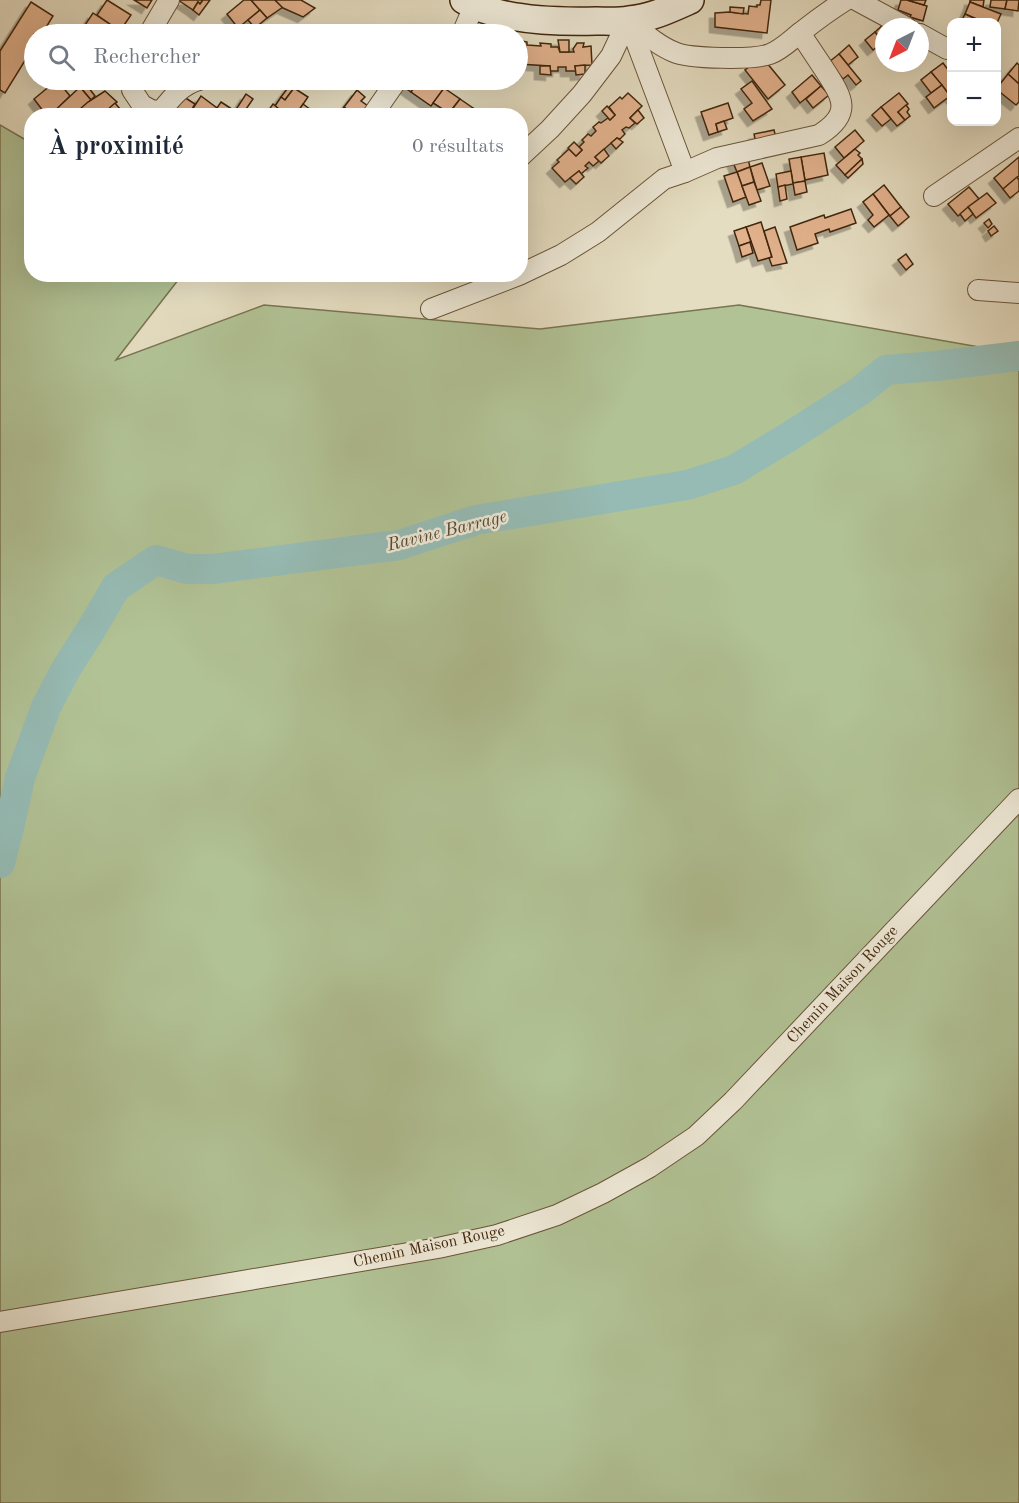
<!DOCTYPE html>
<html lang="fr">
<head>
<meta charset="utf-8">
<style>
  :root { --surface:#fff; --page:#f2f2f3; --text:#1f2937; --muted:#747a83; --line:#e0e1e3 }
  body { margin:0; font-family:"Old Standard TT",serif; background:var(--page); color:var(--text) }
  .controls { position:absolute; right:18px; top:18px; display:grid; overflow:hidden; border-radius:12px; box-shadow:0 6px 24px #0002 }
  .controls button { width:54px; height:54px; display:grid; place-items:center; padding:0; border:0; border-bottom:2px solid var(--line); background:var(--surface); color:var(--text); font:30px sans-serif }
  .compass { position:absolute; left:875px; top:18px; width:54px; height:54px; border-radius:50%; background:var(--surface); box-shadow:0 6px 24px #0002; rotate:222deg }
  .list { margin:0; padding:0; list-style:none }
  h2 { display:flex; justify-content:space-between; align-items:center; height:78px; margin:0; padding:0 24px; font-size:26px }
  h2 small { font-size:20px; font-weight:400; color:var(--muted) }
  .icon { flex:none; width:33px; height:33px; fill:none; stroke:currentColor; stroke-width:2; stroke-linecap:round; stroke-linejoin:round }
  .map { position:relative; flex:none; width:1019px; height:1503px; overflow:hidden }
  .search { position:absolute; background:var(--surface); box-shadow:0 6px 24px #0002; left:24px; top:24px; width:504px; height:66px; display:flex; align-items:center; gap:15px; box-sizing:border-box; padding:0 21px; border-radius:33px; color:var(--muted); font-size:22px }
  .panel { position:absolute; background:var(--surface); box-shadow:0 6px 24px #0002; left:24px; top:108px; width:504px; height:174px; border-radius:24px }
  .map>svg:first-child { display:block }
  .green { fill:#b1c295; stroke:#797451; stroke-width:1.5 }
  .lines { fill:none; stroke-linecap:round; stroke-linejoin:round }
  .river { stroke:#96bbb4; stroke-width:30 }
  .building { fill:#e2b28d; stroke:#41260d; stroke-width:1.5; filter:url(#shadow) }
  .minor-casing { stroke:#6a543a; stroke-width:22 }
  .secondary-casing { stroke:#41260d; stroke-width:30 }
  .minor { stroke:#eee9d7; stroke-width:20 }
  .secondary { stroke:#eee9d7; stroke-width:27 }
  .labels { text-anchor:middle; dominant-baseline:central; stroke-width:5; stroke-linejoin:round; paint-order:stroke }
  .street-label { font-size:16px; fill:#41260d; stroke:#eee9d7 }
  .water-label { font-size:18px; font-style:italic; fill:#564b37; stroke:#eee9d7 }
</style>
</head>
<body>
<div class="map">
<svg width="1019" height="1503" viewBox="0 0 1019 1503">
  <defs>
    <filter id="shadow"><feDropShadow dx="-5.5" dy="5.5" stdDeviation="0" flood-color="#0004"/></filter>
  </defs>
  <rect width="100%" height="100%" fill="#e5ddc1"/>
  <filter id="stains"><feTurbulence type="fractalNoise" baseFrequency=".00333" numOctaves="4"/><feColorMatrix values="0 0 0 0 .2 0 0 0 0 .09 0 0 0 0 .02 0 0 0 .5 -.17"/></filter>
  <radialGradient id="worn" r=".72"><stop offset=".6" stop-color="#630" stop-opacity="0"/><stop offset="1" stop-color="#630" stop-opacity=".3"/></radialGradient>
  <path class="green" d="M0 125 31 143 32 274 182 275 116 360 264 305 540 329 739 305 1019 354V1503H0Z"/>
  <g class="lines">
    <path class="river" d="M0 863 9 828 20 778 46 707 66 669 92 628 116 587 156 560 187 569H213L399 545 476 520 687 485 734 470 790 436 860 391 886 370 936 366 1019 356"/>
  </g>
  <g class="building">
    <path d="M107 0 131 15 120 31 97 15Z"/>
    <path d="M134 0H152L147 8Z"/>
    <path d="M178 0H203L200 4 198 2 193 10Z"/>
    <path d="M203 0H210L199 15 193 10 198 2 200 4Z"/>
    <path d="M244 0H251L260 10 238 28 227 14Z"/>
    <path d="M251 0H275L283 7 267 18Z"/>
    <path d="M275 0H301L315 8 303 17 283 8Z"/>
    <path d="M761 0H771L767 33 715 27V13L730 12 748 14 749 6 757 7V5H760Z"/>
    <path d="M901 0H907L927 6 923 21 910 17 911 15 898 10Z"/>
    <path d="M907 0H926L924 5Z"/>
    <path d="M970 0H984L983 7 970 2Z"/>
    <path d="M991 0H1007L1005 9 990 7Z"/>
    <path d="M1007 0H1019L1018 11 1005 9Z"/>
    <path d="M31 2 53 16 42 34H34V46L5 93 0 90V51Z"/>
    <path d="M970 2 1001 14 996 25V22H984L965 14Z"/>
    <path d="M730 7 744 8 743 14 730 12Z"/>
    <path d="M260 10 267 18 255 28 248 20Z"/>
    <path d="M93 13 120 31 117 34H79Z"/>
    <path d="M965 14 978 20 977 22H961Z"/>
    <path d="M884 24 887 27H884V43L875 32Z"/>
    <path d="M875 32 883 42 873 50 865 40Z"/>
    <path d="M518 40 527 42V45L541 46 540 43 551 44V47H558L560 52H574L573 49 577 43H584L583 47 591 46 592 65 575 66 576 71H566V67H558V71H550V66L518 64Z"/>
    <path d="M558 40H569V52H560Z"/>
    <path d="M849 45 858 57 848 65 839 54Z"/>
    <path d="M839 54 861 81 856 85 848 75 843 79 829 62Z"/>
    <path d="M762 57 785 85 768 99 745 70Z"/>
    <path d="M943 63 952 75V98L931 72Z"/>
    <path d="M1017 63 1019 65V82L1018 83 1008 74Z"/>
    <rect x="518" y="64" width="4" height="8"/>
    <path d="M585 65V74L576 75 575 66Z"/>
    <path d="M540 66H550L551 75 540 74Z"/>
    <path d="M931 72 942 85 931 93 921 80Z"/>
    <path d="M1008 74 1019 84V102L1016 105 996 89Z"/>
    <path d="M812 75 821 86 800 103 792 92Z"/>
    <path d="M57 80 70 96 54 112 49 116H47L34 99Z"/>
    <path d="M409 80H419L411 92 404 87Z"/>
    <path d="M419 80H427L443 90 431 106 411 92Z"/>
    <path d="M752 81 772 109 753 121 744 109 752 103 741 89Z"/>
    <path d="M85 83 95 96 91 100 80 87Z"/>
    <path d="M290 85 294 88 285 100 281 97Z"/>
    <path d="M942 85 950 96 934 108 926 97Z"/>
    <path d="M821 86 829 95 813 108 806 99Z"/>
    <path d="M80 87 91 100 73 116 50 115Z"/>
    <path d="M294 88 308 97 295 116H286L275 106 281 97 285 100Z"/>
    <path d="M444 88 460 99 449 113 433 103Z"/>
    <path d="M357 90 365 97 361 101 368 106 362 116H355L344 107Z"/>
    <path d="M105 91 117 102 101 116H86L80 109 88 102Z"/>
    <path d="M628 93 642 106 630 118 635 123 629 128 626 127 622 130 625 134 620 139 617 138 595 157 599 161 593 166 589 162 585 166 588 168 581 174 579 171 565 182 552 168 559 162 557 160 569 149 576 156 582 150 579 147 584 142 582 140 588 134 591 136 596 131 593 127 599 122 601 123 608 118 610 120 615 115 609 107 620 97 622 99Z"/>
    <path d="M899 93 908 104 898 112 905 120 897 126 881 107Z"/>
    <path d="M246 94 253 99 242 115 235 111Z"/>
    <path d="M201 96 217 108 212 116H188Z"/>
    <path d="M184 97 195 104 188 116 176 109Z"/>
    <path d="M460 99 473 108 468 116H447Z"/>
    <path d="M221 102 235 111 232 116 212 115Z"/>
    <path d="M115 103 125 115 124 116H110L106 111Z"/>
    <path d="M728 103 733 118 716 124 718 132 709 135 701 112Z"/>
    <path d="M273 104 279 109 275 115 268 111Z"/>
    <path d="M303 104 318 115 317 116H295Z"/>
    <path d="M906 105 909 109 907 112 910 116 905 120 898 112Z"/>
    <path d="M607 106 615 115 610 120 602 111Z"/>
    <path d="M344 107 355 116H338Z"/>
    <path d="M881 107 891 119 882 126 872 115Z"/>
    <path d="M473 108 484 116H468Z"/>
    <path d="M80 109 86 115 73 116Z"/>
    <path d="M638 110 644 118 637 124 630 118Z"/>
    <path d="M724 121 727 129 718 132 716 124Z"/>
    <path d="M774 130 776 138 756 143 754 134Z"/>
    <path d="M855 130 864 141 844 158 835 147Z"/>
    <path d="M617 138 623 142 616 149 611 143Z"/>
    <path d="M574 142 582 150 576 156 568 148Z"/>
    <path d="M604 149 609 156 601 163 595 157Z"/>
    <path d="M855 149 860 153 858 155 862 159 845 175 836 165Z"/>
    <path d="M824 153 828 175 805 180 801 157Z"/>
    <path d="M747 155 750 167 737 172 732 160Z"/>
    <path d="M801 157 805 181 793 183 789 159Z"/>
    <path d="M1019 157V176L1003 189 994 178Z"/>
    <path d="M862 159 863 164 848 178 845 175Z"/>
    <path d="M762 163 770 186 757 190 750 167Z"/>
    <path d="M750 167 754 182 742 186 737 172Z"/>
    <path d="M579 171 584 177 576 184 570 178Z"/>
    <path d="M791 171 793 184 778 187 776 174Z"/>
    <path d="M737 172 746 197 733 202 724 176Z"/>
    <path d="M1017 177 1019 180V191L1010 198 1003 189Z"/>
    <path d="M805 181 807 192 795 195 793 183Z"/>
    <path d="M754 182 761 201 749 205 742 186Z"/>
    <path d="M785 185 787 199 780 201 778 187Z"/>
    <path d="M884 185 901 207 890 216 873 194Z"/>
    <path d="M969 187 979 199 958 216 948 204Z"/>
    <path d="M987 193 996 203 976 218 968 207Z"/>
    <path d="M873 194 889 215 874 227 868 220 873 215 863 202Z"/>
    <path d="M901 207 909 217 898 226 890 216Z"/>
    <path d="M968 207 973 214 965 221 960 214Z"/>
    <path d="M851 209 856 223 830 232 829 229 815 234 818 243 797 250 790 227 824 215 825 218Z"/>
    <path d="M989 219 992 224 988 228 984 223Z"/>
    <path d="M761 222 772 257 758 261 746 227Z"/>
    <path d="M994 226 998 231 991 236 988 231Z"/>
    <path d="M746 227 751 242 739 246 734 231Z"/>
    <path d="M775 227 787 263 772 266 769 258 772 257 764 231Z"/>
    <path d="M750 242 753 253 742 257 739 246Z"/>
    <path d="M906 254 913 264 906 270 898 260Z"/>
  </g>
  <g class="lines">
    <g class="minor-casing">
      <g id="minor">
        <path d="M856 0 906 27"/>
        <path d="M628 20C643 32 657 45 674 52 689 59 754 60 770 54 781 50 791 40 800 33 815 21 830 10 846 0"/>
        <path d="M628 20 685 172"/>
        <path d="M149 34 169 0"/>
        <path d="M462 34 474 6"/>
        <path d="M920 34 947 49"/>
        <path d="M133 80 132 90 142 105 153 111 162 110C173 96 182 85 199 80"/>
        <path d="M372 116 397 80"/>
        <path d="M520 157 550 129 582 94 611 56 628 20"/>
        <path d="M934 196 1019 138"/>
        <path d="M978 290 1019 293"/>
        <path d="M431 309 519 275 561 255 598 232 664 179 685 172 717 158 819 135C854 113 842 97 824 69 816 57 808 45 800 33"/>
        <path d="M0 1322 438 1248 497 1235 557 1215 603 1193 650 1167 696 1136 733 1101 1019 799"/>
      </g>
    </g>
    <g class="secondary-casing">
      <path id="secondary" d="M464 0C497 20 557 22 596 21 607 21 618 22 629 20 651 18 670 9 690 0"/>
    </g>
    <use href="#minor" class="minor"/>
    <use href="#secondary" class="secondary"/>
  </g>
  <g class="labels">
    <g class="street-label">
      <text transform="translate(843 985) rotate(-47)">Chemin Maison Rouge</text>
      <text transform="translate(429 1247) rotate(-12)">Chemin Maison Rouge</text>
    </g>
    <g class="water-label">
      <text transform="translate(447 531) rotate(-14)">Ravine Barrage</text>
    </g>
  </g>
  <rect width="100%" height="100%" filter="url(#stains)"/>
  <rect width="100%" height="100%" fill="url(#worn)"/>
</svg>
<div class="controls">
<button>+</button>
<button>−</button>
</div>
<svg class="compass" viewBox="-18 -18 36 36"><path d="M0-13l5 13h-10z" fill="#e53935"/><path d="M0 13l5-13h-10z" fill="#747a83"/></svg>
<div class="search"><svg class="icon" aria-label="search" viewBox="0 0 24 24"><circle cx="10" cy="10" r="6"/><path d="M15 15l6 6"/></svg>Rechercher</div>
<section class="panel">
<h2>À proximité<small>0 résultats</small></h2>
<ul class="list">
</ul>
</section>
</div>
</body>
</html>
